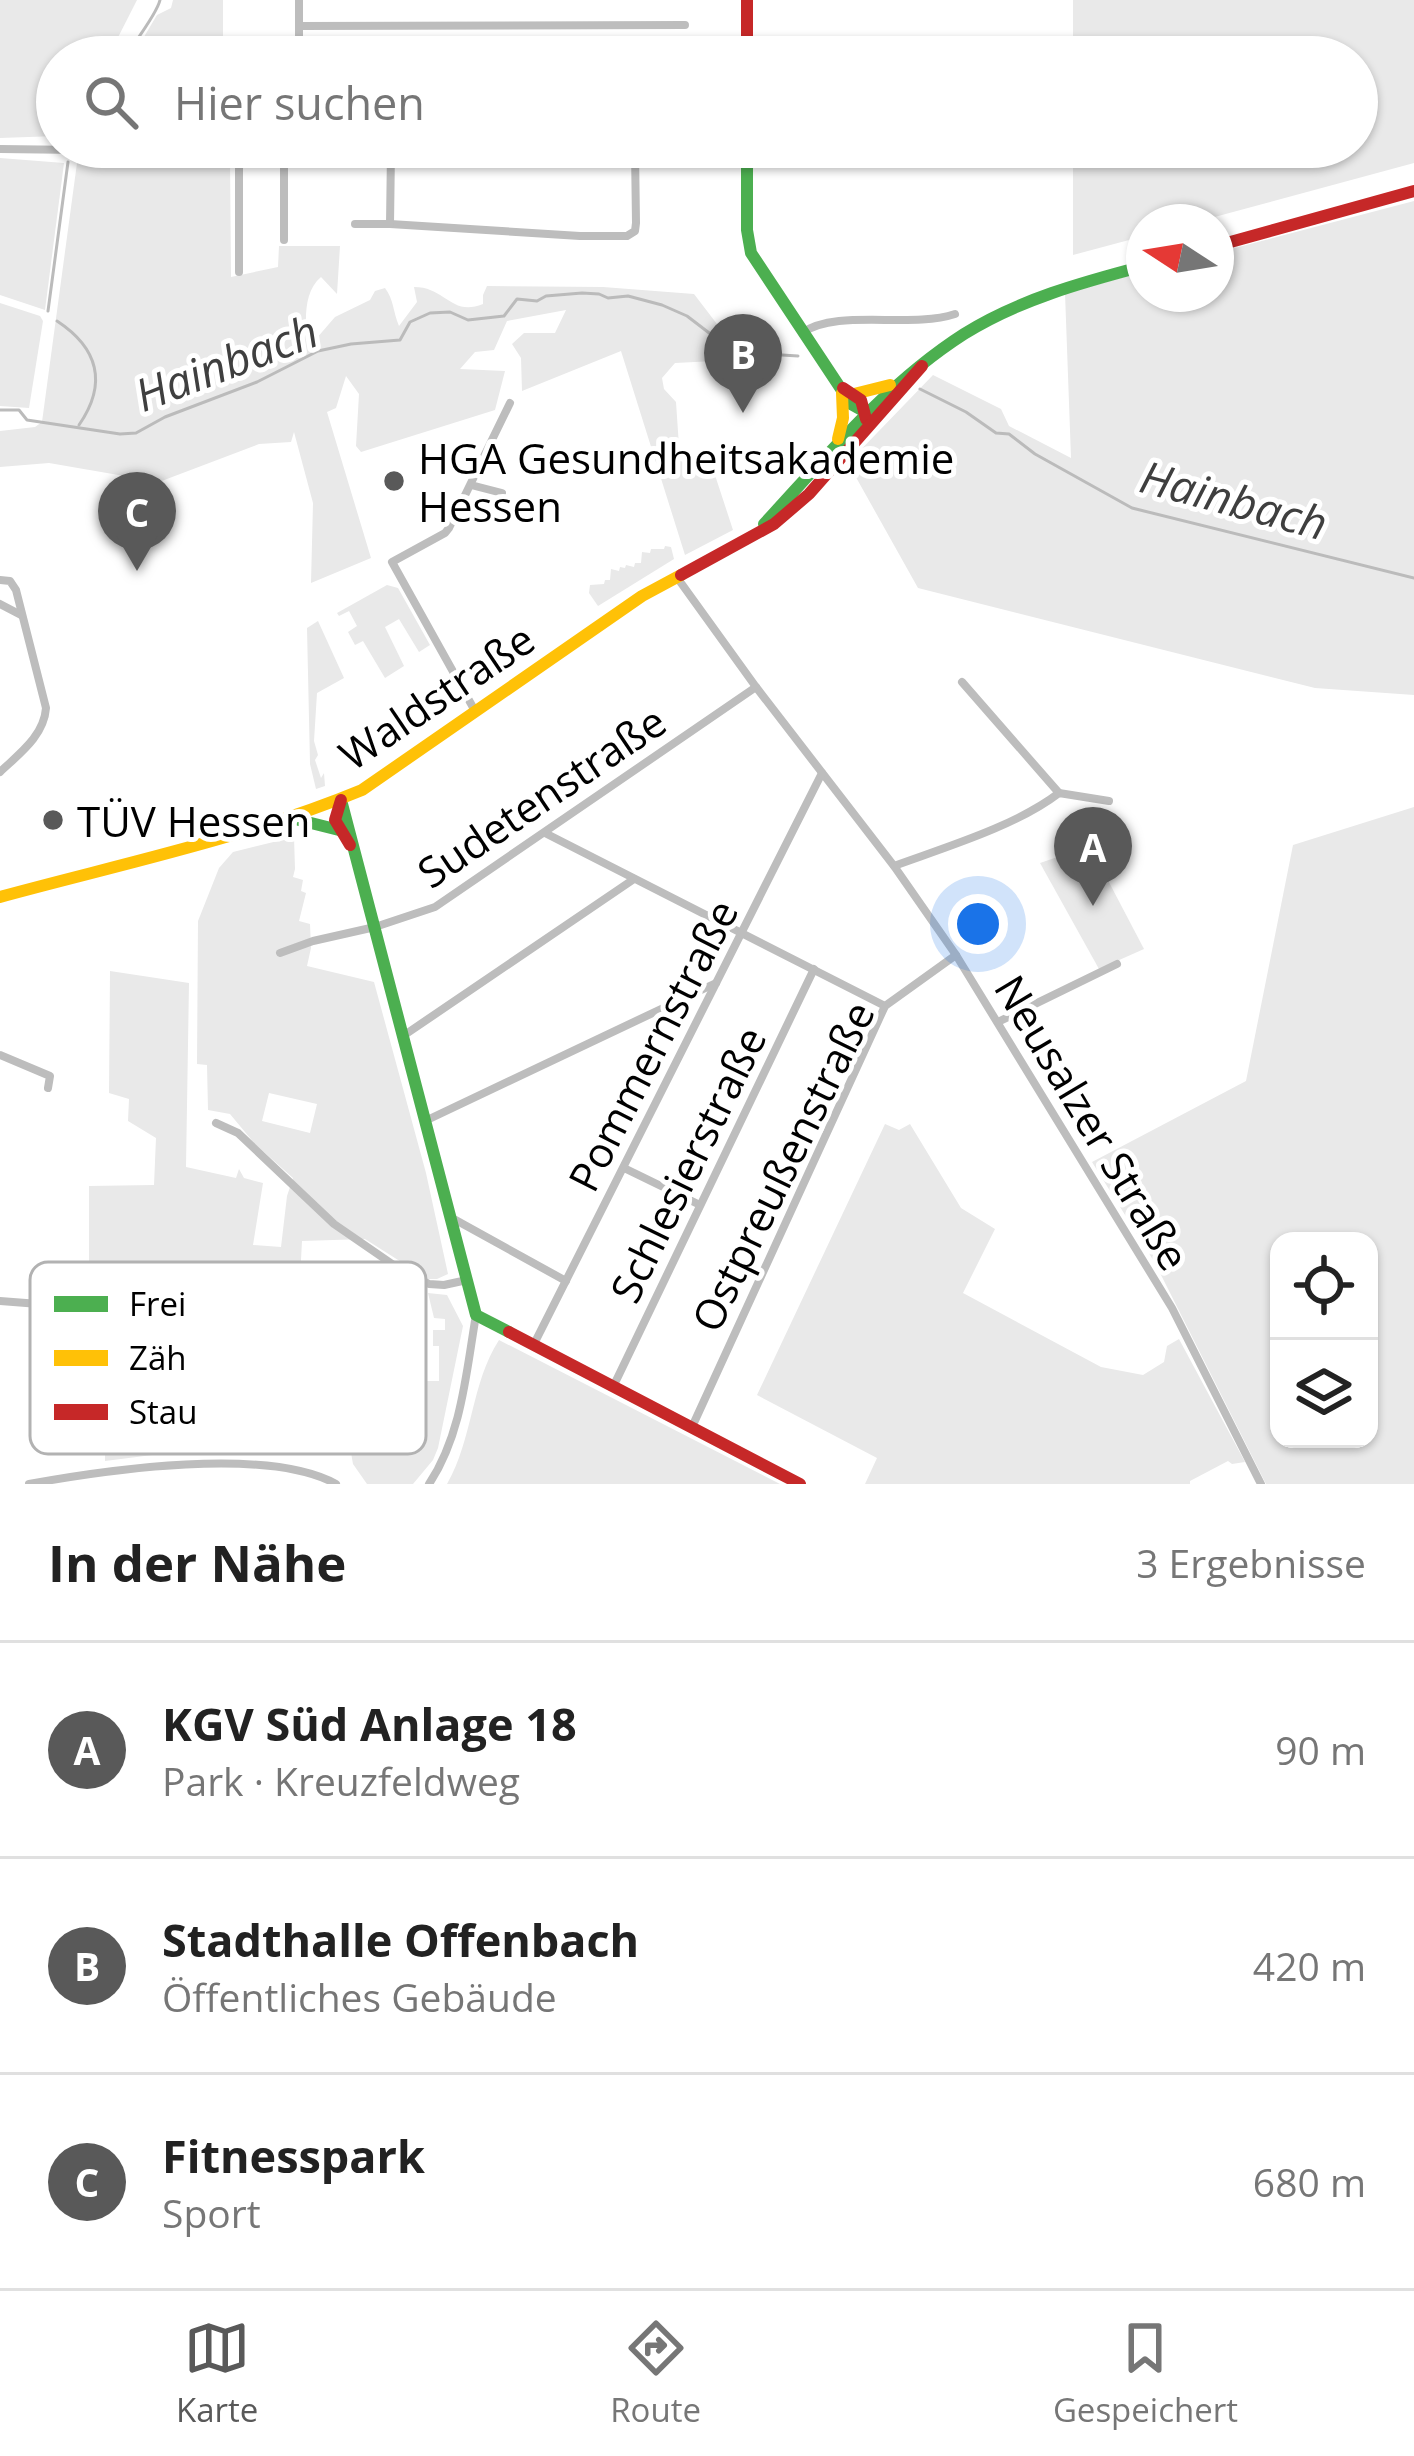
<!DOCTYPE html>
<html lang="de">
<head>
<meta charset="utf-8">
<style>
  :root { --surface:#fff; --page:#f2f2f2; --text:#222; --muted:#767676; --line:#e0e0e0; --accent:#595959 }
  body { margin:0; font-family:"Open Sans",sans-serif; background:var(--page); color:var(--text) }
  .controls { position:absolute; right:36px; bottom:36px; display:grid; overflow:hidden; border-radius:24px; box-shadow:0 3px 9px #0004 }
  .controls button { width:108px; height:108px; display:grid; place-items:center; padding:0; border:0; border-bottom:3px solid var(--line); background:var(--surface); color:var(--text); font:60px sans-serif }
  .compass { position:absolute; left:1126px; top:204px; width:108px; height:108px; border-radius:50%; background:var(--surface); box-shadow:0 3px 9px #0004; rotate:282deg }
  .you { position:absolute; left:978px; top:924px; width:42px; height:42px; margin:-30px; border:9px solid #fff; border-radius:50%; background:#1a73e8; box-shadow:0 0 0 18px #1a73e833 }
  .badge { display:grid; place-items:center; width:78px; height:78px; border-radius:50%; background:var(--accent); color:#fff; font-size:39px; font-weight:700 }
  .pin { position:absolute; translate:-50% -99px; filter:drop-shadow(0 3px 6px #0008) }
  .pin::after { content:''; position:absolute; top:63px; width:42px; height:36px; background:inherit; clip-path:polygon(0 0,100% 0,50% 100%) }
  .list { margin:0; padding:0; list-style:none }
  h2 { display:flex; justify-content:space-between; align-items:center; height:156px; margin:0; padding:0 48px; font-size:51px }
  h2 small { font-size:39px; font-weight:400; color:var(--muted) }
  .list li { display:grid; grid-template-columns:78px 1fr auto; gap:36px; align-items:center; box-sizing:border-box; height:216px; padding:0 48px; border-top:3px solid var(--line) }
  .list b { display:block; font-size:45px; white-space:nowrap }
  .list p { margin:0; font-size:39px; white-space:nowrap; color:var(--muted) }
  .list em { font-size:39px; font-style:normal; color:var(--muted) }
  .icon { flex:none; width:66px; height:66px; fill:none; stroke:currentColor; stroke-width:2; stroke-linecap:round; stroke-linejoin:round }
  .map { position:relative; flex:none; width:1414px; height:1484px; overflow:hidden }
  .search { position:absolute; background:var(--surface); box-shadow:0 3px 9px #0004; left:36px; right:36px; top:36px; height:132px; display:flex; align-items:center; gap:30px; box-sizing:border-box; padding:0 42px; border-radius:66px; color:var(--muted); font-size:45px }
  .sheet { height:804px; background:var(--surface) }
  nav { display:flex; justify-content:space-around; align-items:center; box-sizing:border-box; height:168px; border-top:3px solid var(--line); background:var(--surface); font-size:33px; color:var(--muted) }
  nav a { display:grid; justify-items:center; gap:6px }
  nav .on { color:var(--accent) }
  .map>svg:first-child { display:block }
  .green { fill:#e9e9e9; fill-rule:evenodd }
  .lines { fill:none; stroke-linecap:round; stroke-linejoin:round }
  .stream { stroke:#bbb; stroke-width:3 }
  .street { stroke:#bdbdbd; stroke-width:8 }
  .fast { stroke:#4caf50; stroke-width:12 }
  .slow { stroke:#ffc107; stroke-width:12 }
  .jam { stroke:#c62828; stroke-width:12 }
  .poi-dot { fill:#595959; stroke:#fff; stroke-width:4.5 }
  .labels { text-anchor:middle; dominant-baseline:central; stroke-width:10; stroke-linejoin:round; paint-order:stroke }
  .poi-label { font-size:42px; fill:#000; stroke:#fff; text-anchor:start }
  .street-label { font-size:42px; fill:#000; stroke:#fff }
  .water-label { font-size:45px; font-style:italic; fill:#3f3f3f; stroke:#fff }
  .key { fill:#fff; stroke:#b2b2b2; stroke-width:3 }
  .key-label { font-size:33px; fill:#000 }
</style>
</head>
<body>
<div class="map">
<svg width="1414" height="1484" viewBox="0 0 1414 1484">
  <rect width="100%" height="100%" fill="#fff"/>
  <g class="green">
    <path d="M0 0H137L108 57H57V136L0 138Z"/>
    <path d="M173 0H223V57H132L157 15 171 8Z"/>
    <path d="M1073 0H1414V163L1196 222H1144V236L1073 255V147H1357V57H1073Z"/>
    <path d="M0 158 64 163 45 310 0 295Z"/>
    <path d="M83 158H230L231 277 278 267 279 246H340L337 294 321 277C304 291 305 319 307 340L316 339 335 317 370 300 375 291 385 288C394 300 393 312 399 326L417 302 414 287C446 287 451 317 483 304V295L487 286 603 287 694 294 730 341 738 361 711 345 715 361 675 363 662 378 664 389 676 402 680 461 713 469 733 530 685 555 621 351 522 391 521 358 512 344 524 333H555L566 310 507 321 494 350 475 352 460 369 505 371 495 410 361 452 356 446 359 394 346 376 336 408 327 412 371 558 311 583 313 503 294 432 291 442 259 444 159 482 49 463 0 467V431L35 427 42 422 77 163Z"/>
    <path d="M1414 201V695L1315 688 918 588 848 463 933 375 1001 409 1009 426 1071 458 1065 293 1144 272V294H1216V253Z"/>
    <path d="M0 303 40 316 43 321 29 408 0 406Z"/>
    <path d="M665 546 671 547 674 559 598 606 589 593 590 585 604 584 605 580H610L611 569 619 571 620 567 625 568 626 565 634 567 635 563H641L642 552 650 553 651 549H664Z"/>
    <path d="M387 585 398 588 430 645 419 652 399 619 385 627 404 666 385 678 363 641 355 645 348 632 357 626 349 611 339 616 337 613Z"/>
    <path d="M318 621 344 678 317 693 314 741 318 755 315 760 321 778 324 773 325 786 316 789 310 764 307 628Z"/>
    <path d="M1414 807V1484H1266L1155 1263 1092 1162 1246 1081 1293 845ZM1369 1241V1439H1279V1241Z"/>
    <path d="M294 837 295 869 293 877 303 880 301 891 306 893 299 921 310 924 311 948 307 966 374 982 426 1173 448 1274 437 1279H428L365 1239 302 1241 298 1316 210 1311 193 1355 187 1386 184 1451 105 1461 106 1307 152 1310 154 1305 96 1300 89 1288V1186L154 1185 156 1138 128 1121 129 1099 109 1093 110 971 189 983 186 1167 236 1178 239 1169 244 1178 263 1183 253 1245 281 1247 287 1196 293 1178 255 1144 230 1114 208 1110 207 1065 197 1064 198 921 219 868 233 852ZM269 1093 317 1104 310 1133 262 1121Z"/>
    <path d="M1090 846 1144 949 1099 969 1040 863Z"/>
    <path d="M885 1124 899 1130 910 1124 961 1208 995 1229 963 1293 1101 1367 1143 1375 1164 1362 1167 1346 1179 1339 1245 1462 1232 1464 1228 1461 1190 1481V1484H865L877 1458 757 1395Z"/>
    <path d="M428 1293 447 1295 463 1326 438 1448 433 1460 413 1484H367L353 1464 350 1447 223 1451V1409L256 1407 257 1366 373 1368V1372H378V1368L400 1369V1372H405L406 1369H416L418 1364H424V1381H439V1346H433V1330H445V1319L434 1318Z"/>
    <path d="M499 1340 780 1484H447C473 1439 471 1383 499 1340Z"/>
  </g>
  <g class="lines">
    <g class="stream">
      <path d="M125 57C134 43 157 14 160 0"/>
      <path d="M48 311 68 162"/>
      <path d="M57 321C98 348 108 383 79 425"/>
      <path d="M920 389 966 412 996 433 1009 434 1035 454 1132 508 1414 578"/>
      <path d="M0 410H19L27 420 120 434 136 433 165 417 257 382 318 351 351 344 400 340 410 322 430 313 450 312 468 320 504 316 517 299 537 301 546 296 582 293 599 294 608 298 628 296 662 305 687 316 734 352 798 356"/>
    </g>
    <g class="street">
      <path d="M299 26 685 25"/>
      <path d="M299 57V0"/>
      <path d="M0 149 239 152 635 150 761 156H1066"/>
      <path d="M391 151 390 224 580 236H627L635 231 636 223 635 150"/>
      <path d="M239 152V272"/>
      <path d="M284 152V240"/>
      <path d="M355 224H390"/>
      <path d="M802 333C837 308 910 329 955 314"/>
      <path d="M471 485 502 493"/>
      <path d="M676 576 756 687 894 866 956 955 1172 1308 1261 1484"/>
      <path d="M0 580 10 581 16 590 46 708C44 736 19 754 0 772"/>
      <path d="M0 604 21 615"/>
      <path d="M962 682 1059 793"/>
      <path d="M475 711 392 562 445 533 449 528 510 403"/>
      <path d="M545 833 885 1006"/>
      <path d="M894 866C946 847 1016 826 1059 793L1109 801"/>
      <path d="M280 953 313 941 375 927 435 907 756 687"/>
      <path d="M998 1022 1117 964"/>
      <path d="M403 1036 634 879"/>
      <path d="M0 1055 50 1076 48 1088"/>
      <path d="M425 1121 716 983"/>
      <path d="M216 1123 238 1133 334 1224 395 1266 429 1284 444 1285 467 1280"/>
      <path d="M624 1168 700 1205"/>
      <path d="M452 1218 566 1281"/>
      <path d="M0 1301 39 1304 51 1312"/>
      <path d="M534 1344 822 773"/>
      <path d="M614 1385 814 969"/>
      <path d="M692 1427 885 1006 956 955"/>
      <path d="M29 1484C106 1470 267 1446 336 1484"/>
      <path d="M429 1484C462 1434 466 1373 476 1315"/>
    </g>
    <g class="fast">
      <path d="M747 147V230L751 253 851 404 869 414"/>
      <path d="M764 524C826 457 886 384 964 334 1018 300 1083 282 1144 266"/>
      <path d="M341 800 476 1315 509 1332"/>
      <path d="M291 818 339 830"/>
    </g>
    <g class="slow">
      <path d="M854 394 890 385"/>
      <path d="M838 439 843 418 842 393"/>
      <path d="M0 897C121 864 246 838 362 790L642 596 681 575"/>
    </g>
    <g class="jam">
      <path d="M747 0V57"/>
      <path d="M1216 246 1414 191"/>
      <path d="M843 388 861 400 866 419"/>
      <path d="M681 575 774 524 809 494 922 366"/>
      <path d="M341 800 335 820 350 845"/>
      <path d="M509 1332 800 1484"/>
    </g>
  </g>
  <g class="poi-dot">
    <circle cx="394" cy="481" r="12"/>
    <circle cx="53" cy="820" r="12"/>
  </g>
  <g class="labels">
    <g class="poi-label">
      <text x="418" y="457">HGA Gesundheitsakademie<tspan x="418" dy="48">Hessen</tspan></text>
      <text x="77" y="820">TÜV Hessen</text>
    </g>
    <g class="street-label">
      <text transform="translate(436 696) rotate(-34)">Waldstraße</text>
      <text transform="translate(541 796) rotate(-34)">Sudetenstraße</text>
      <text transform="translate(652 1045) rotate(-63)">Pommernstraße</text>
      <text transform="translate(1093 1122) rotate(59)">Neusalzer Straße</text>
      <text transform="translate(687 1164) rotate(-64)">Schlesierstraße</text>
      <text transform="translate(782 1166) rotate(-64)">Ostpreußenstraße</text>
    </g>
    <g class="water-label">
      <text transform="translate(226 362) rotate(-21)">Hainbach</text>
      <text transform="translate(1234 499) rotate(15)">Hainbach</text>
    </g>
  </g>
  <rect x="30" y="1262" width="396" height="192" rx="18" class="key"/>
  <rect x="54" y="1296" width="54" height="16" fill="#4caf50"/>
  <rect x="54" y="1350" width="54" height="16" fill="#ffc107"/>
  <rect x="54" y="1404" width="54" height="16" fill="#c62828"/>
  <g class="key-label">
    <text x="129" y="1316">Frei</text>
    <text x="129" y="1370">Zäh</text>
    <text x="129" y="1424">Stau</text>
  </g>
</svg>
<div class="controls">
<button><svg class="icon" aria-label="locate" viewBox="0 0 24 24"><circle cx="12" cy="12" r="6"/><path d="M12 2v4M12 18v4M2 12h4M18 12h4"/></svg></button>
<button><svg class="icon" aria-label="layers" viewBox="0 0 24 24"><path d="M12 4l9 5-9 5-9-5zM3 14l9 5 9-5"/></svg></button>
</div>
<svg class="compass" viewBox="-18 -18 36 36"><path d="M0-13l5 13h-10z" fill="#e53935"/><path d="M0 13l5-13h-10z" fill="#767676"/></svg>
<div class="you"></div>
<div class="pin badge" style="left:1093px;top:906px">A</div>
<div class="pin badge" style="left:743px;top:413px">B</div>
<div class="pin badge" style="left:137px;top:571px">C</div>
<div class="search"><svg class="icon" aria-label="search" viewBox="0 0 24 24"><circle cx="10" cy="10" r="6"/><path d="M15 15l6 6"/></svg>Hier suchen</div>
</div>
<section class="sheet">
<h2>In der Nähe<small>3 Ergebnisse</small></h2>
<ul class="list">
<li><span class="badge">A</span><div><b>KGV Süd Anlage 18</b><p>Park · Kreuzfeldweg</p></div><em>90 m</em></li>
<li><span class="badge">B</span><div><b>Stadthalle Offenbach</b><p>Öffentliches Gebäude</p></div><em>420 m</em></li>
<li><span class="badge">C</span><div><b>Fitnesspark</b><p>Sport</p></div><em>680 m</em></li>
</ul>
</section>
<nav>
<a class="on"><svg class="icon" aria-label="map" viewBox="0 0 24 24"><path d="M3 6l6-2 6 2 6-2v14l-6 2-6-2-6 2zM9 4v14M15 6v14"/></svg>Karte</a>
<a><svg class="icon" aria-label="directions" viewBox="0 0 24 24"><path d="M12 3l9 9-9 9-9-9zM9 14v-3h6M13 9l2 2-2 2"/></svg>Route</a>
<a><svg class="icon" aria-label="saved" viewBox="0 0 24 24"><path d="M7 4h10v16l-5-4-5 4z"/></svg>Gespeichert</a>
</nav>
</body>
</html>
